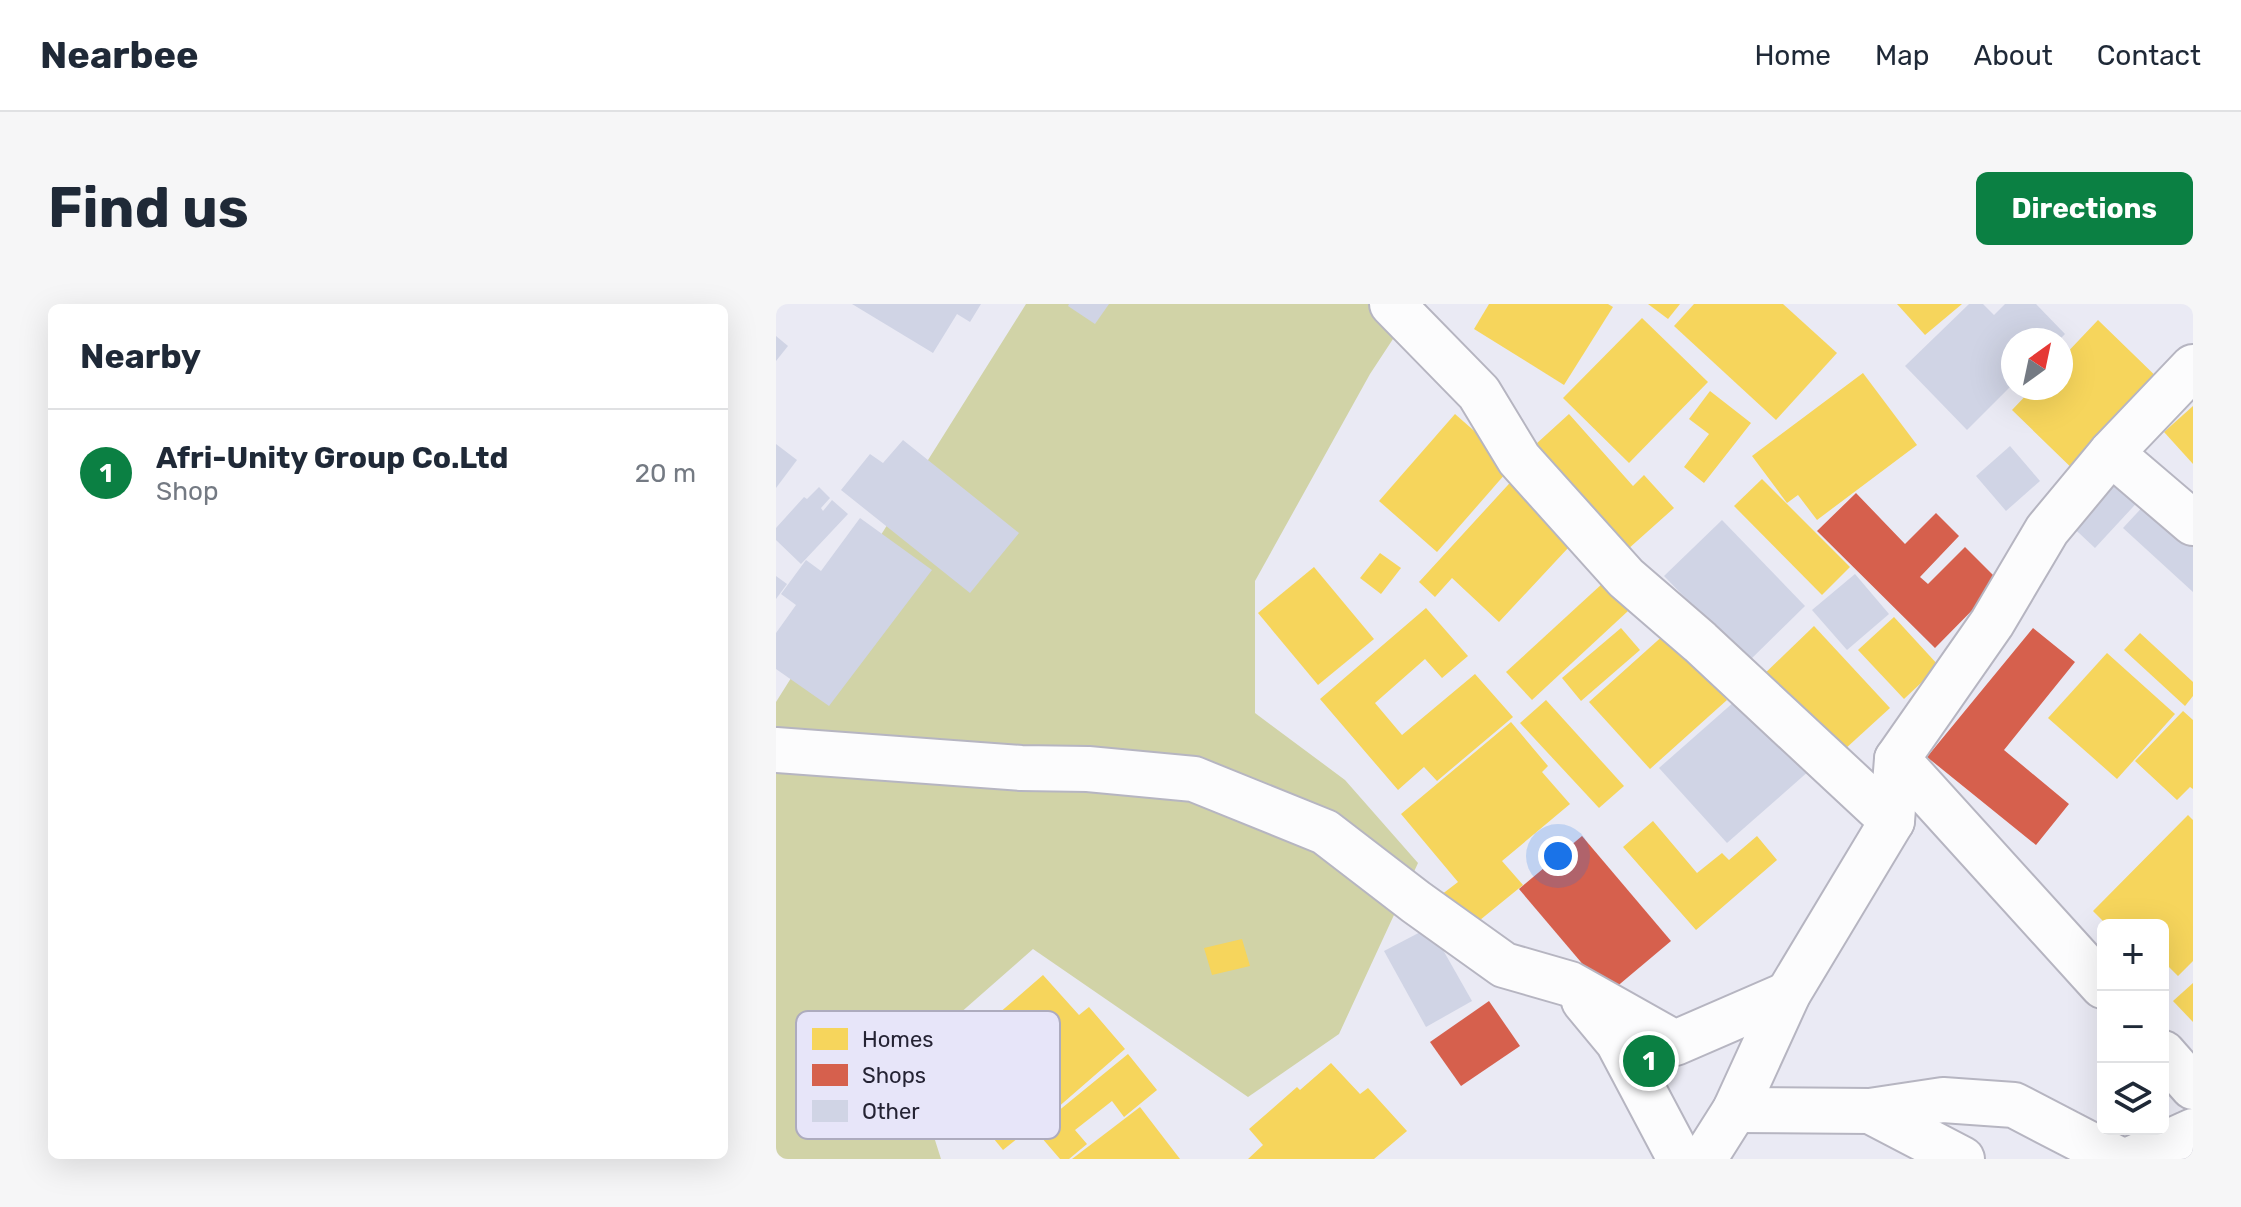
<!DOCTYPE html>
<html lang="en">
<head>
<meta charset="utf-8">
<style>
  :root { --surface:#fff; --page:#f6f6f7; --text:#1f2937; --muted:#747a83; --line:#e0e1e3; --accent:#0b8043 }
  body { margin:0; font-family:Rubik,sans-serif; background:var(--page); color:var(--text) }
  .controls { position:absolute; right:24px; bottom:24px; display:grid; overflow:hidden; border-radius:12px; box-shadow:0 8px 32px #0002 }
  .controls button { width:72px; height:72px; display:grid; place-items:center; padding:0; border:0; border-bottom:2px solid var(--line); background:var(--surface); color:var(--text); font:40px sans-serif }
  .compass { position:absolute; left:1225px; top:24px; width:72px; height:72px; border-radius:50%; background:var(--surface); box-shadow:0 8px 32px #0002; rotate:33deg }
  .you { position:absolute; left:782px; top:552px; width:28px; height:28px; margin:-20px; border:6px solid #fff; border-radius:50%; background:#1a73e8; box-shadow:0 0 0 12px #1a73e833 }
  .badge { display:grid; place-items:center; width:52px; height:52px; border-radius:50%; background:var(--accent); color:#fff; font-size:26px; font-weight:700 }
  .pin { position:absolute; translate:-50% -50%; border:4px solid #fff; box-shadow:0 2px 8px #0006 }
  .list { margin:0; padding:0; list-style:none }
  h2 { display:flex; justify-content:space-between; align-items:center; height:104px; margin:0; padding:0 32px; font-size:34px }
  h2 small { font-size:26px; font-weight:400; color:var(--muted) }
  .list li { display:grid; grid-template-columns:52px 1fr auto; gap:24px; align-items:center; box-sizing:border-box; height:128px; padding:0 32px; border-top:2px solid var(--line) }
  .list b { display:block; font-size:30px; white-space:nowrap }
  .list p { margin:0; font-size:26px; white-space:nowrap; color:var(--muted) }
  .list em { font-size:26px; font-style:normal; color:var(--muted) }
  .icon { flex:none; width:44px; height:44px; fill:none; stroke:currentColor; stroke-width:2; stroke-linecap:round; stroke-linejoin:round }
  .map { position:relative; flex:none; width:1417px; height:855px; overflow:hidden; border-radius:12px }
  header { display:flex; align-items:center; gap:48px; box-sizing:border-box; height:112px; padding:0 40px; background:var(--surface); border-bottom:2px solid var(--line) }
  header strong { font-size:38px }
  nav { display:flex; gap:44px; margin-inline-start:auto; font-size:28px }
  .intro { display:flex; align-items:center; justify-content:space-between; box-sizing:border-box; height:192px; padding:0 48px }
  h1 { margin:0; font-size:56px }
  .button { padding:20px 36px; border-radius:12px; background:var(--accent); color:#fff; font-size:28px; font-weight:700 }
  main { display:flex; gap:48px; padding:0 48px }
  aside { flex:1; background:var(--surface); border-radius:12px; box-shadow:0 8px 32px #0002 }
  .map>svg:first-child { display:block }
  .green { fill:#d1d3a7 }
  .homes { fill:#f6d55c }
  .shops { fill:#d6604d }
  .building { fill:#d0d4e5 }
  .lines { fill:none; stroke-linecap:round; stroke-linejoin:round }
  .street-casing { stroke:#b6b5c1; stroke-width:48 }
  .street { stroke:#fcfcfd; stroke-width:44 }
  .key { fill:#e7e5f9; stroke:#adabbe; stroke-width:2 }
  .key-label { font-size:22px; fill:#252334 }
</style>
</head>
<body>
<header>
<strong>Nearbee</strong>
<nav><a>Home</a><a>Map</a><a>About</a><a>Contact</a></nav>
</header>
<div class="intro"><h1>Find us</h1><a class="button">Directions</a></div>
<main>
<aside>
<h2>Nearby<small></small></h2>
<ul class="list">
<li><span class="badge">1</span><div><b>Afri-Unity Group Co.Ltd</b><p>Shop</p></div><em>20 m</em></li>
</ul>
</aside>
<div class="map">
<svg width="1417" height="855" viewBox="0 0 1417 855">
  <rect width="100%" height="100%" fill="#eaeaf4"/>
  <path class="green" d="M250 0H640L594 70 479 277V409L569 476 642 559 563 730 472 793 257 645 133 754 165 855H0V398Z"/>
  <g class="homes">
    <path d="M713 0H832L837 3 788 81 698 25Z"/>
    <path d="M872 0H904L892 15Z"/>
    <path d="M918 0H1007L1061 49 1000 116 898 22Z"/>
    <path d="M1121 0H1186L1149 31Z"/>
    <path d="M866 14 932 78 853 159 787 94Z"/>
    <path d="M1322 16 1391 83 1305 173 1236 106 1257 84H1285V55Z"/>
    <path d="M1087 69 1141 141 1041 216 1022 191 1011 199 976 152Z"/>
    <path d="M934 87 975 119 928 179 908 163 933 130 913 115Z"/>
    <path d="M1417 102V160L1388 128Z"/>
    <path d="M679 110 737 161 661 248 603 197Z"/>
    <path d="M793 110 857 182 868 171 898 204 842 254 749 150Z"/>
    <path d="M742 170 806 229 723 318 676 274 659 293 643 278Z"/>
    <path d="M986 175 1074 263 1046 291 958 202Z"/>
    <path d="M604 249 625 264 605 290 584 274Z"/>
    <path d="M538 263 598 335 542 381 482 309Z"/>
    <path d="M827 279 852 307 756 396 730 368Z"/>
    <path d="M650 304 692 352 666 374 649 355 599 399 626 431 699 370 737 413 661 477 648 463 622 486 544 395Z"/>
    <path d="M1118 313 1163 362 1128 395 1082 346Z"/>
    <path d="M1038 322 1114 404 1057 456 982 376Z"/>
    <path d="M845 324 864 346 805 397 786 374Z"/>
    <path d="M890 329 951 396 874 465 813 398Z"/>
    <path d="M1364 329 1417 378V392L1409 402 1348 346Z"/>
    <path d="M1331 349 1399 410 1341 475 1272 414Z"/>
    <path d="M770 396 848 482 823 504 744 419Z"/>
    <path d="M1407 407 1417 416V485L1414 483 1401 496 1359 457Z"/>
    <path d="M735 418 772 462 766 468 794 500 726 557 747 581 693 625 665 591 682 578 625 510Z"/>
    <path d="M1412 511 1417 516V657L1402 672 1387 657V621H1331L1317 607Z"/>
    <path d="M877 517 921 569 946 549 953 556 981 532 1001 556 920 626 847 543Z"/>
    <path d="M466 635 474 662 436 671 428 644Z"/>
    <path d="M267 671 303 711 313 703 349 745 280 805 207 723Z"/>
    <path d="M1417 679V718L1397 697Z"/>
    <path d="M205 724 277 806 227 846 160 764Z"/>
    <path d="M352 750 381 786 348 813 336 797 299 826 311 840 293 855H284L259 826Z"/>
    <path d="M555 759 584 790 592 784 631 827 598 855H472L487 841 473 825 521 783 524 786Z"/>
    <path d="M364 803 404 855H296Z"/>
  </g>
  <g class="shops">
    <path d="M1080 189 1129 240 1160 209 1183 232 1144 273 1152 280 1189 243 1224 278 1159 344 1041 227Z"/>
    <path d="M1257 324 1299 358 1228 446 1293 500 1260 541 1151 453Z"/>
    <path d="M806 532 895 637 832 690 743 585Z"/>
    <path d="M713 697 744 742 685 782 654 738Z"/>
  </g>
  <g class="building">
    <path d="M76 0H205L194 18 181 10 157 49Z"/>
    <path d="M293 0H333L319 20 292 2Z"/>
    <path d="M1193 0H1207L1218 11 1229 0H1260L1289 30 1283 36H1237V80L1191 126 1129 62Z"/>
    <path d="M0 32 12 42 0 57Z"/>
    <path d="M127 136 243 229 194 289 65 186 94 150 107 159Z"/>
    <path d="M0 140 21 156 0 184Z"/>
    <path d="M1234 142 1264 177 1230 207 1200 172Z"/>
    <path d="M1337 163 1368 191 1319 244 1288 215Z"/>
    <path d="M43 183 54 194 45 204 47 207 56 196 72 210 25 260 0 236V224L28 193 31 195Z"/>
    <path d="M1373 196 1417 236V288L1347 224Z"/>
    <path d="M84 214 156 266 53 402 0 365V329L20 301 5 290 30 256 45 267Z"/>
    <path d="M946 216 1029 302 972 358 888 272Z"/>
    <path d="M1079 270 1113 310 1071 346 1036 306Z"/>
    <path d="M0 272 11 280 0 295Z"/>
    <path d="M967 390 1034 466 951 539 883 464Z"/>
    <path d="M654 623 696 697 650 723 608 647Z"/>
  </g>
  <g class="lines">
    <g class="street-casing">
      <g id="street">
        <path d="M616 0 703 89 743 155 850 274 924 338 1116 517"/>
        <path d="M1335 149 1417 219"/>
        <path d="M0 446 245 464 312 465 418 475 549 528 640 598 728 661 794 680 899 739 1012 690"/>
        <path d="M1121 455 1327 682"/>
        <path d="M808 697 842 738 904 855"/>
        <path d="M1387 749 1417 783"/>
        <path d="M959 806 1094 807 1186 855"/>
        <path d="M1094 807 1167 796 1238 801 1342 855"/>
        <path d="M928 855 959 806 1012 690 1116 517 1121 455 1216 319 1271 226 1335 149 1417 63"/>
        <path d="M1355 855 1417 827"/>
      </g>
    </g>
    <use href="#street" class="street"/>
  </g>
  <rect x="20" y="707" width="264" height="128" rx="12" class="key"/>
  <rect x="36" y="724" width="36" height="22" fill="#f6d55c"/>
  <rect x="36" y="760" width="36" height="22" fill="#d6604d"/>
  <rect x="36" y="796" width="36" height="22" fill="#d0d4e5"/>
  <g class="key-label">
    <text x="86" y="743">Homes</text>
    <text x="86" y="779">Shops</text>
    <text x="86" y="815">Other</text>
  </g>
</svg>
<div class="controls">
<button>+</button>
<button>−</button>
<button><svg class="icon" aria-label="layers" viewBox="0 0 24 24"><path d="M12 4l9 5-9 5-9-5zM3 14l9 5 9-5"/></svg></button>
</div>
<svg class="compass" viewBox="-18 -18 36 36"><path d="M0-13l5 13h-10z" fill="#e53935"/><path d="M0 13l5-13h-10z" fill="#747a83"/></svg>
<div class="you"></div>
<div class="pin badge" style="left:873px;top:757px">1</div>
</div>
</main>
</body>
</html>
